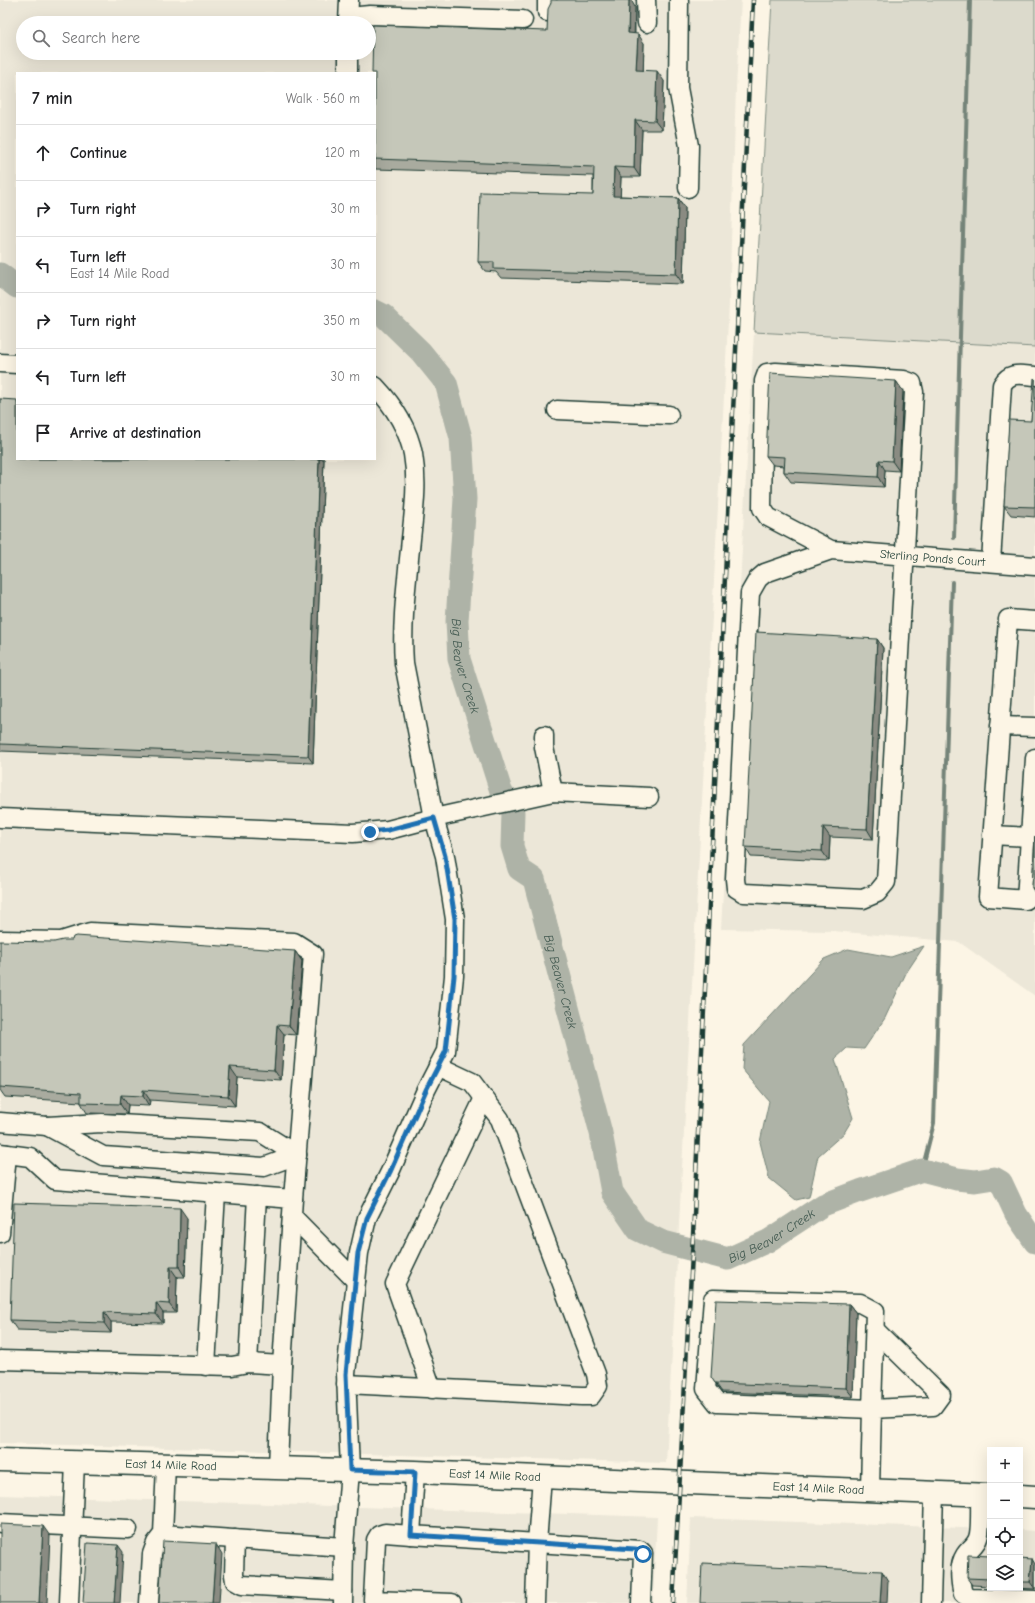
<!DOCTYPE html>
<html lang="en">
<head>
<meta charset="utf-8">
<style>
  :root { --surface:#fff; --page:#f6f6f6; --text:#202124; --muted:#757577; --line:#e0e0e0 }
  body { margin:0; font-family:"Comic Neue",sans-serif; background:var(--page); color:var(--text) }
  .controls { position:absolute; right:12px; bottom:12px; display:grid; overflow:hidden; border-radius:0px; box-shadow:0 4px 16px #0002 }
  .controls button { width:36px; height:36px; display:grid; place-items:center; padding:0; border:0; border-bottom:1px solid var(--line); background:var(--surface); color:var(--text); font:20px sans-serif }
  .stop { position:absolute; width:12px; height:12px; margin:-9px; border:3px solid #1f6fb2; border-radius:50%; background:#fff }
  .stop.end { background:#1f6fb2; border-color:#fff; box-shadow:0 1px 4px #0008 }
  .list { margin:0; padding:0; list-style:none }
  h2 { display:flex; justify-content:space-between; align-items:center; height:52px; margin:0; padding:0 16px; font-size:17px }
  h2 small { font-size:13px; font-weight:400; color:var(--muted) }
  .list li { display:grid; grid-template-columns:26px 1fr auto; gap:12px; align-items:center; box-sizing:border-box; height:56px; padding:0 16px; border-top:1px solid var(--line) }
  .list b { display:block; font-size:15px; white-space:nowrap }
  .list p { margin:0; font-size:13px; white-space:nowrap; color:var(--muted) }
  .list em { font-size:13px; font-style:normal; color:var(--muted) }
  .icon { flex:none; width:22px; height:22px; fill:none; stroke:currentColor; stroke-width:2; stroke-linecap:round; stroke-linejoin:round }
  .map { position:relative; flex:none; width:1035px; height:1603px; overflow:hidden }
  .search { position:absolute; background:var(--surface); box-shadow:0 4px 16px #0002; left:16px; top:16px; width:360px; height:44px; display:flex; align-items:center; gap:10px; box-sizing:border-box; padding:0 14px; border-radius:22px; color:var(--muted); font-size:15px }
  .panel { position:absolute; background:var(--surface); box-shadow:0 4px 16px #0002; left:16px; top:72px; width:360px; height:388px; border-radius:0px }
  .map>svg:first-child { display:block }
  .built { fill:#ece7d8; fill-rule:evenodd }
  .green { fill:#dcdacc; stroke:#7e8c80 }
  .water { fill:#aeb3a7; stroke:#758479 }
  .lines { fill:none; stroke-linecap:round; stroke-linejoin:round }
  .stream { stroke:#758479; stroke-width:4 }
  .river { stroke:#aeb3a7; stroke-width:23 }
  .minor-casing { stroke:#1f3d34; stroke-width:21 }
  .major-casing { stroke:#1f3d34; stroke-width:25 }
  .minor { stroke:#fcf5e5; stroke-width:18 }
  .major { stroke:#fcf5e5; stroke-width:22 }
  .rail-casing { stroke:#1f3d34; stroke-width:4.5 }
  .rail { stroke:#fcf5e5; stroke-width:3; stroke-dasharray:9; stroke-linecap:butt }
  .wall { fill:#a9ab9f; stroke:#1f3d34 }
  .shaded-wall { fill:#8a8b82; stroke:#1f3d34 }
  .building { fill:#c5c7b9; stroke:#1f3d34 }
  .route { stroke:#1f6fb2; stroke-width:5 }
  .labels { text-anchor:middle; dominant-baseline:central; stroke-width:3.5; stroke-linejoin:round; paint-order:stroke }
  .street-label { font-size:12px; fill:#1f3d34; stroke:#fcf5e5 }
  .water-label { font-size:13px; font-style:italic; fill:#435a51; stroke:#fcf5e5 }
</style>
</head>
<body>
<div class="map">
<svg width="1035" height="1603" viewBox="0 0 1035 1603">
  <rect width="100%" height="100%" fill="#fcf5e5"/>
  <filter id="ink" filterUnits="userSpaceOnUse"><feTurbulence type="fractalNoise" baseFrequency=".025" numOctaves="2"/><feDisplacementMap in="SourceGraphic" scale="8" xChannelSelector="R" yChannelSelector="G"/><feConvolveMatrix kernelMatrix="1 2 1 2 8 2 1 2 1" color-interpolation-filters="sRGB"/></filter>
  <g filter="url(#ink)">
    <g class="built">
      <path d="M0 0H741L736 88 729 304 666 1463 0 1443ZM23 23H369V53H23ZM17 73H375V459H17Z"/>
      <path d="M754 332 1035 347V996L959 942 833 931 721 929Z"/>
      <path d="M0 1495 657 1517 653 1603H0Z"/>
      <path d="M691 1518 990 1529V1588H1020V1530L1035 1531V1603H687Z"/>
    </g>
    <path class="green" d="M772 0H1035V347L754 332Z"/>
    <path class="water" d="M924 946 906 973 885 1018 864 1049 847 1048 835 1059 853 1118 844 1133 818 1156 809 1197 796 1200 769 1178 760 1142 769 1101 742 1069 744 1045 824 959 848 949 891 957Z"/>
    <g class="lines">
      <g class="stream">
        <path d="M954 538 970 0"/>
        <path d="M922 1170 934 1123 952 582"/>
      </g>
      <g class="river">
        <path d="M0 274 17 287"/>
        <path id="s1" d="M375 311 383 315 421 352 446 383 461 438 465 499 457 621 459 659 501 791 513 812 512 846 519 869 534 879 601 1133 612 1192 638 1230 663 1242 728 1259 768 1241 823 1205 860 1191 922 1170 957 1179 975 1181 994 1178 1001 1182 1016 1214 1035 1242"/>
      </g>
      <g class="minor-casing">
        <g id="minor">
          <path d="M646 0 647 23"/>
          <path d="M679 0 678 88 689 146 688 188"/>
          <path d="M547 12V0"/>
          <path d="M349 17 370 15 523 20"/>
          <path d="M348 23 349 0"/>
          <path d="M348 53V73"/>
          <path d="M0 363 17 364"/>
          <path d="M557 410 669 415"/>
          <path id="s2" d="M831 550 768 517 762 508 764 381 767 373 776 372 904 380 912 383 914 392 886 882 877 893 863 899 744 893 736 888 735 879 750 593 758 579 765 573 831 550 1035 566"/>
          <path d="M991 562 1002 385C1010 371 1021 375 1035 376"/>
          <path d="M1035 621 1008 619 988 897 1026 900 1035 758"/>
          <path d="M1000 726 1035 727"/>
          <path d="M544 735V747L553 792"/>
          <path d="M0 818 353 833 388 830 434 818 553 792 649 797"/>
          <path d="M992 835 1030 837"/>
          <path d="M0 940 61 941 90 932 294 942 313 954 293 1199"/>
          <path d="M0 1122 47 1126 102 1123 260 1132 297 1155"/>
          <path d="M47 1126 103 1156 264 1167 297 1155"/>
          <path d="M0 1153 30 1157 55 1180 293 1199 282 1365 278 1468"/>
          <path d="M292 1216 356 1281"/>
          <path d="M0 1233 7 1154"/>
          <path d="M713 1299 860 1303 875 1311 872 1409 717 1403 706 1389Z"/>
          <path d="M0 1360 232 1366 248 1363 282 1365"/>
          <path d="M248 1363 257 1196"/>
          <path d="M206 1366 216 1193"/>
          <path d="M346 1384 582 1396H591L598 1386 596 1374 500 1119 472 1082 438 1066"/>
          <path d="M432 1389 395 1284 484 1098"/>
          <path d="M415 1472 411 1535 537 1543 535 1603"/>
          <path d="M542 1477 537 1543 640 1550 643 1553 641 1603"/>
          <path d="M870 1489 872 1409 933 1406 941 1395 875 1330"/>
          <path d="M980 1494C980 1504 981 1530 978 1538 976 1545 969 1549 965 1555 958 1566 960 1582 963 1594L969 1598 1035 1600"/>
          <path d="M0 1523 128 1529"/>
          <path d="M163 1534 344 1547"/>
          <path d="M411 1535 385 1533 379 1535 376 1540 373 1600 452 1603"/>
          <path d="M235 1539 234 1575 235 1581 242 1585 343 1591"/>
          <path d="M69 1603 75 1462"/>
          <path d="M149 1603 152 1554 156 1543 163 1534 166 1465"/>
          <path d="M343 1603 344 1547 350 1470 346 1374 359 1253 367 1218 390 1172 426 1090 446 1051 454 976 455 919 445 856 434 818 404 663C401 622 407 581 411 539 414 511 418 483 413 454 408 428 393 405 375 386"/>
          <path d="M931 1603 934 1492"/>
        </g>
      </g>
      <g class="major-casing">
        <g id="major">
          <path id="s3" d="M0 1460 415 1472 990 1495"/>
          <path d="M1020 1496 1035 1497"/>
        </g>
      </g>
      <use href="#minor" class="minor"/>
      <use href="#major" class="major"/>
      <g class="rail-casing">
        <path id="rail" d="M673 1603 693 1236 753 0"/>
      </g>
      <use href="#rail" class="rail"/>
    </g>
    <g class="wall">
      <path d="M551 3 635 7V34L644 43 643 71 664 81 662 130H642L640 177H621L620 196 678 198 685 208 683 284 501 278 496 272 485 271 478 262 593 195V176L375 169V159L547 31Z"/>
      <path d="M1035 379V517L1011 515 1004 506 1031 421Z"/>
      <path d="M896 381 903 391 899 471 885 470 884 487 791 482 784 472V466L773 465 766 456Z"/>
      <path d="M0 399 324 459 313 763 0 751Z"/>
      <path d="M877 639 883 648 873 839 830 837 829 861 751 857 745 847Z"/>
      <path d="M1035 836V893L1032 888Z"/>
      <path d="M295 951 302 961 296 1035 284 1034 281 1080 237 1077 235 1106 150 1100 149 1106 128 1105 127 1114 87 1113 81 1103V1102L5 1097 0 1090V1087Z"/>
      <path d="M187 1218 185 1277H177L176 1313H163V1323L111 1322V1333L17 1330 10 1320Z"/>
      <path d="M849 1304 856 1313 853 1397 722 1392 711 1377Z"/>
      <path d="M990 1556V1586L972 1585 967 1578Z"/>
      <path d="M1020 1558 1035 1564V1589L1014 1588H1020Z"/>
    </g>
    <g class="shaded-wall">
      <path d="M629 0H631L635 7 634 43 628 33Z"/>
      <path d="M638 34 644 43 643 80 636 70Z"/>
      <path d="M657 71 664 81 662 130 655 121Z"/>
      <path d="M635 120 642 130 640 177 634 168Z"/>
      <path d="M614 167 621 177 620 206 613 196Z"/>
      <path d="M678 198 685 208 683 284 676 274Z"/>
      <path d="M896 381 903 391 899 471 892 461Z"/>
      <path d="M319 459H324L313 763 308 756Z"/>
      <path d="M879 460 885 470 884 487 878 477Z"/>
      <path d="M877 639 883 648 873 839 867 829Z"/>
      <path d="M823 827 830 837 829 861 822 851Z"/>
      <path d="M295 951 302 961 296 1035 289 1026Z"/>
      <path d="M277 1025 284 1034 281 1080 274 1070Z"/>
      <path d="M230 1067 237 1077 235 1106 228 1096Z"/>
      <path d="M143 1090 150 1100 149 1106 143 1096Z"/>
      <path d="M121 1095 128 1105 127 1114 120 1104Z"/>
      <path d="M180 1208 187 1218 185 1277 179 1267Z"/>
      <path d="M170 1267 177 1277 176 1313 169 1304Z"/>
      <path d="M156 1303 163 1313V1323L156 1314Z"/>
      <path d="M849 1304 856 1313 853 1397 846 1388Z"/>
      <path d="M104 1312 111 1322V1333L104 1323Z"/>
      <path d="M43 1526 50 1536 47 1603H39Z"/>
      <path d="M216 1544 222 1554 219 1603H212Z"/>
      <path d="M118 1545 123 1552 120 1603H114Z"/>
      <path d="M1032 1559 1035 1564V1589L1030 1582Z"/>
      <path d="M882 1571 888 1581 887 1603H880Z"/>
    </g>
    <g class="building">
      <path d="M551 0H629L628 33 638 34 636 70 657 71 655 121 635 120 634 168 614 167 613 196 678 198 676 274 494 269V262H478L480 192 593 195 594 167 375 159V73H372L373 25 547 31 548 9 551 3Z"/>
      <path d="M770 373 896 381 892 461 879 460 878 477 784 472 785 457 766 456Z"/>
      <path d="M1034 378 1035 379V507L1004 506 1009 420 1031 421Z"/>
      <path d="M0 399 17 400V459H319L308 756 0 744Z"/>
      <path d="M756 632 877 639 867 829 823 827 822 851 745 847Z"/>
      <path d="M1035 836V889L1032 888Z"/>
      <path d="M76 936 295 951 289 1026 277 1025 274 1070 230 1067 228 1096 143 1090V1096L121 1095 120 1104 81 1103V1093L0 1087V941L54 942 63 940H72L73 937Z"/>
      <path d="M14 1203 180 1208 179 1267H170L169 1304 156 1303V1314L104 1312V1323L10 1320Z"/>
      <path d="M716 1300 849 1304 846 1388 715 1383 711 1377Z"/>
      <path d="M0 1524 43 1526 39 1603H0Z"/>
      <path d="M163 1541 216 1544 212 1603H159Z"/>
      <path d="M87 1543 118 1545 114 1603H83Z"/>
      <path d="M968 1555 990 1556V1579L967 1578Z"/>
      <path d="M1020 1558 1032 1559 1030 1582H1020Z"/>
      <path d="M702 1563 882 1571 880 1603H700Z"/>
    </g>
  </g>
  <g class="lines" filter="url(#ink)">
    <path class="route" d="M370 832 388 830 434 818 445 856 455 919 454 976 446 1051 426 1090 390 1172 367 1218 358 1253 346 1374 350 1470 415 1472 411 1535 635 1549 640 1550 643 1554"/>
  </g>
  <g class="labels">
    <g class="street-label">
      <text stroke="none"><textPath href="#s2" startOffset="1514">Sterling Ponds Court</textPath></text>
      <text stroke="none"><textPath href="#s3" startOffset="171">East 14 Mile Road</textPath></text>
      <text stroke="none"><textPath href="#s3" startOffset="495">East 14 Mile Road</textPath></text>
      <text stroke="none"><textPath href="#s3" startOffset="819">East 14 Mile Road</textPath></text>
    </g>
    <g class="water-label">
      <text stroke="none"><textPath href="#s1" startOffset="388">Big Beaver Creek</textPath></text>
      <text stroke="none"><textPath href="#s1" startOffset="725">Big Beaver Creek</textPath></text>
      <text stroke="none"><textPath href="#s1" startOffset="1132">Big Beaver Creek</textPath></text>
    </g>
  </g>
</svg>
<div class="controls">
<button>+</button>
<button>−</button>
<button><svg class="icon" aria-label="locate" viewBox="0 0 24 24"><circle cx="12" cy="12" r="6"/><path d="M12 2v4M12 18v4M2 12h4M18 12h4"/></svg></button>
<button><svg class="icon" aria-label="layers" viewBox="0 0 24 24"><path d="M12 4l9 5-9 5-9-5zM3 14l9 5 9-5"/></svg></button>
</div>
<div class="stop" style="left:643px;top:1554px"></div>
<div class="stop end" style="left:370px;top:832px"></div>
<div class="search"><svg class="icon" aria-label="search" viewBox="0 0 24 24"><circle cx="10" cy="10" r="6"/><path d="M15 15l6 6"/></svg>Search here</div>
<section class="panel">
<h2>7 min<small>Walk · 560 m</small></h2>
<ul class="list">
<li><svg class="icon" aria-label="ahead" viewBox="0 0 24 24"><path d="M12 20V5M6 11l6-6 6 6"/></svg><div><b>Continue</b></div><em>120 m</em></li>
<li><svg class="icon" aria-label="right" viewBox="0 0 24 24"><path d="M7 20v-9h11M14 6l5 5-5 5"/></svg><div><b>Turn right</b></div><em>30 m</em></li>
<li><svg class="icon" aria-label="left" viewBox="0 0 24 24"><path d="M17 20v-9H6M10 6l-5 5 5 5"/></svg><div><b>Turn left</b><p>East 14 Mile Road</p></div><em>30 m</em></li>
<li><svg class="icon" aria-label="right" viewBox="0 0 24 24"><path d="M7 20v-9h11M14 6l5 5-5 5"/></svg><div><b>Turn right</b></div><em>350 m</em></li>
<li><svg class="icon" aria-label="left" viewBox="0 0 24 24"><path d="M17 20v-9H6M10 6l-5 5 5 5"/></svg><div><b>Turn left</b></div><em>30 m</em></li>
<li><svg class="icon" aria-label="arrive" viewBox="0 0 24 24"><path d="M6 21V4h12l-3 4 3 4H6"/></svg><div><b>Arrive at destination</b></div></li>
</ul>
</section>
</div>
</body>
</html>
